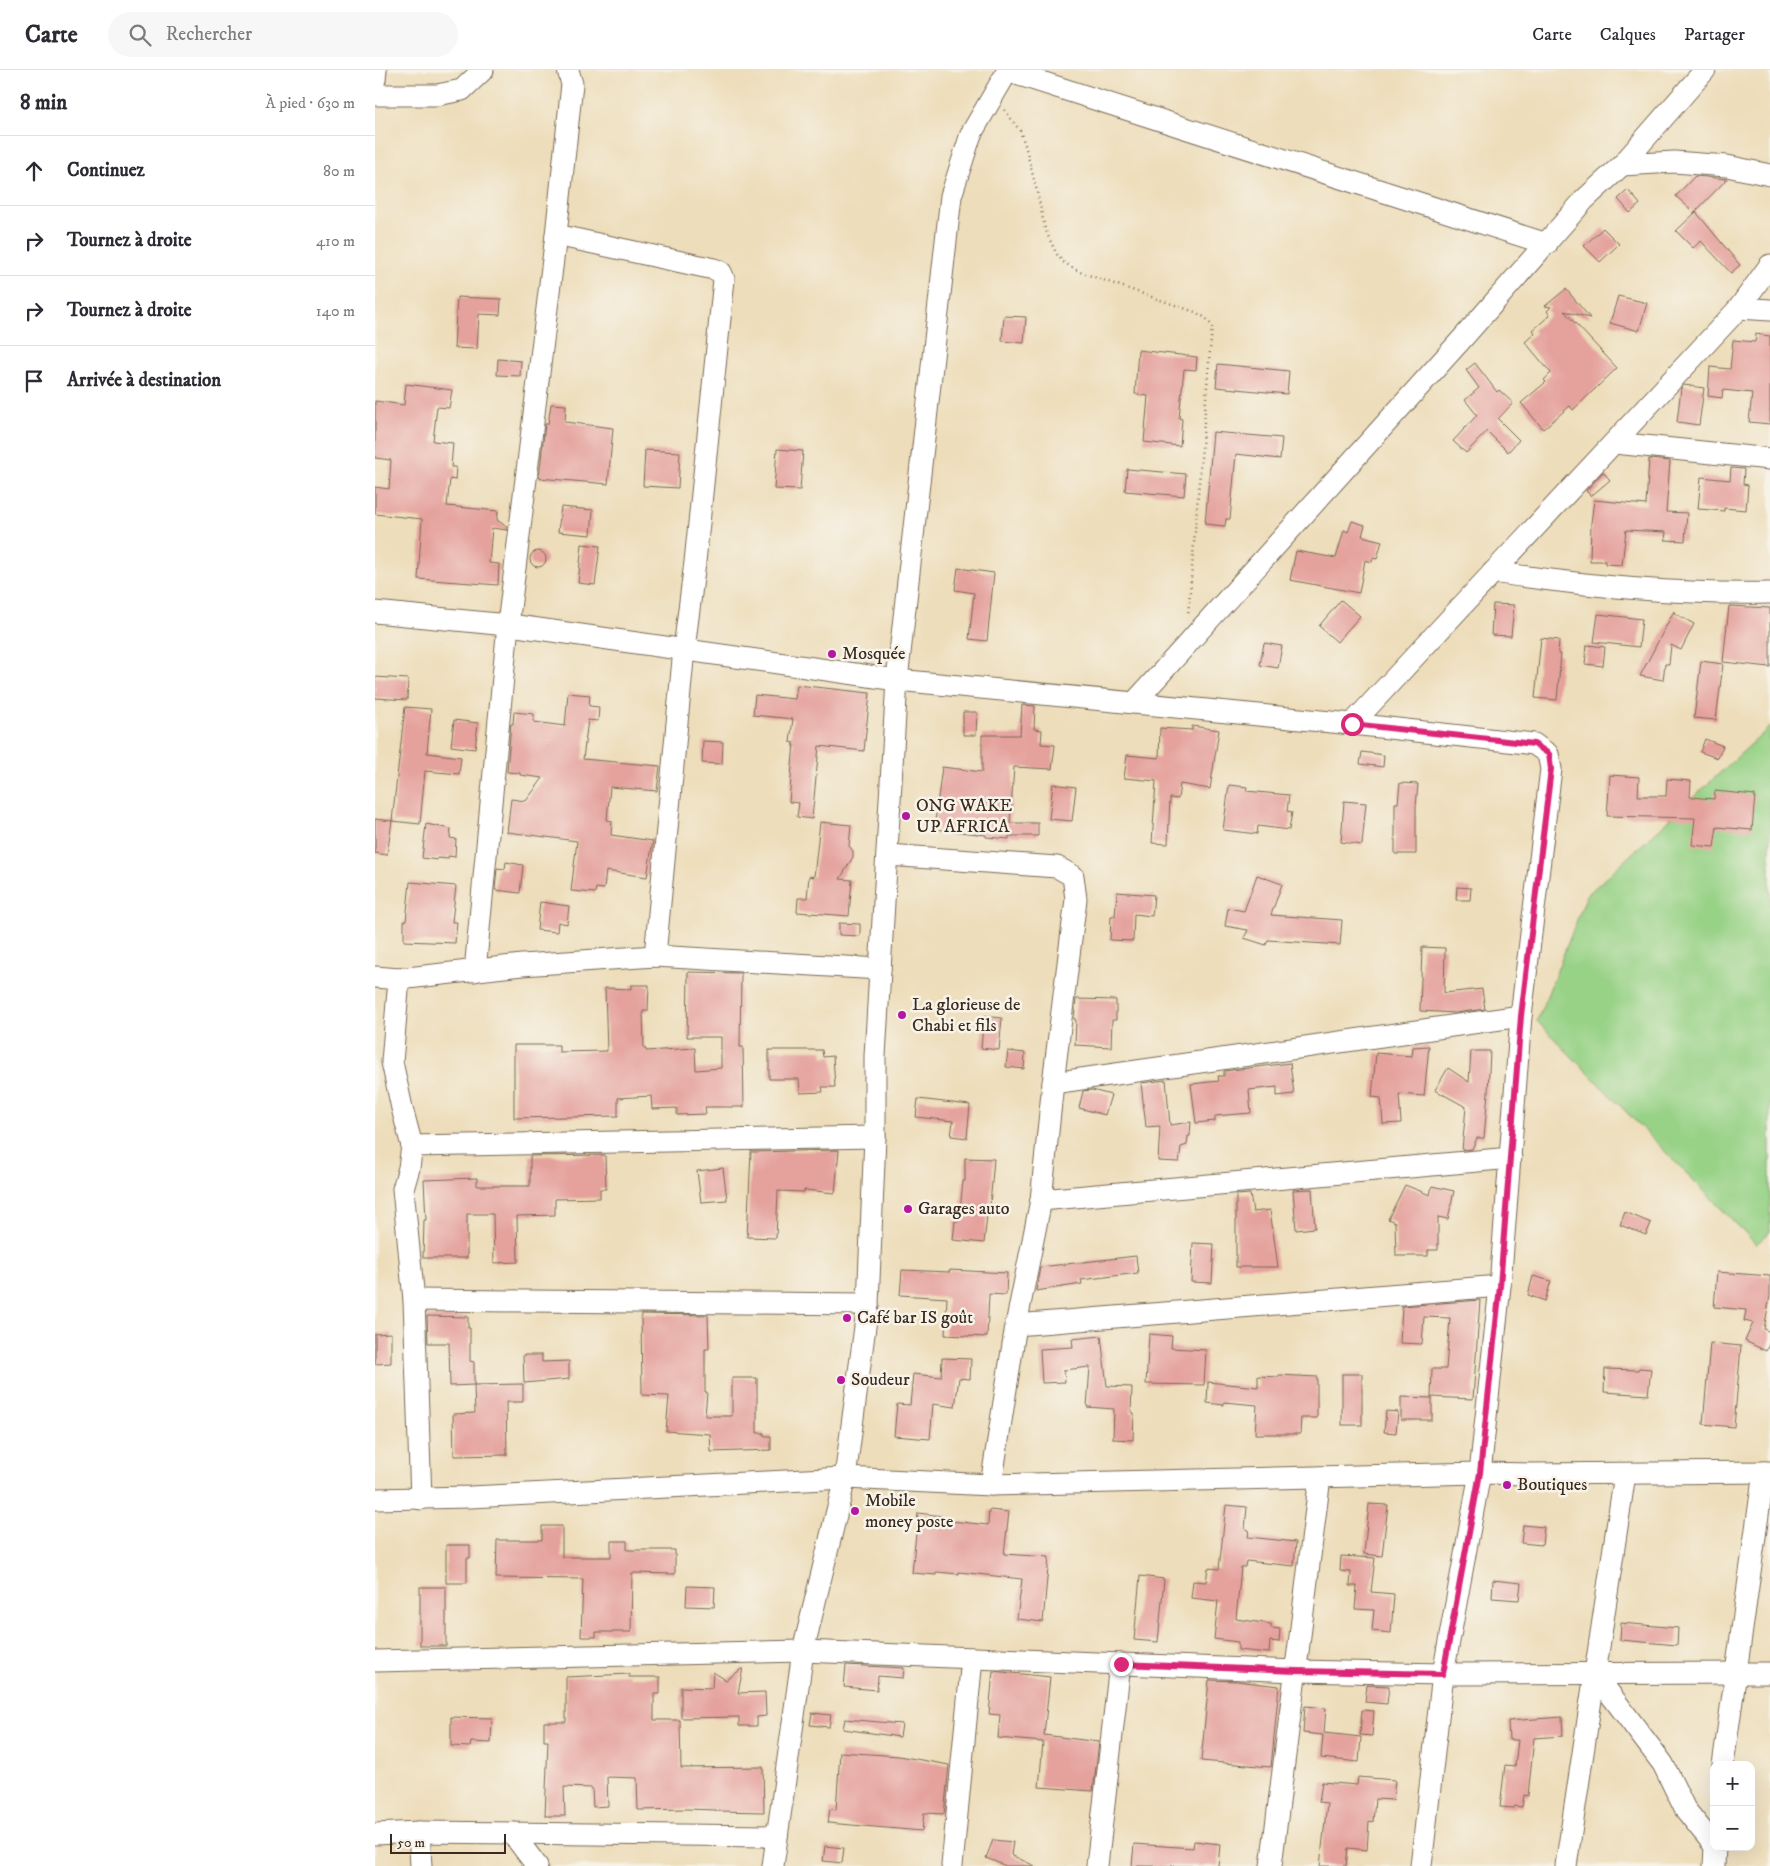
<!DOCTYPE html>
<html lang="fr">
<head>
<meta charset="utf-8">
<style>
  :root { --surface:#fff; --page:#f7f7f7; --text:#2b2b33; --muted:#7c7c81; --line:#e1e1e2 }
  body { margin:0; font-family:"IM FELL DW Pica",serif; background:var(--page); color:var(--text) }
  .controls { position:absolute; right:15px; bottom:15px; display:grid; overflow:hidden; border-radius:10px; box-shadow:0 5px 20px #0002 }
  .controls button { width:45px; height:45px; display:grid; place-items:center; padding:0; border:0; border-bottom:1px solid var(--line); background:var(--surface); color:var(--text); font:25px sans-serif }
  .scale { position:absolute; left:15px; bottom:12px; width:116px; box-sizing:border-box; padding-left:5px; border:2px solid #3b2a1e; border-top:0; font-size:14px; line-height:18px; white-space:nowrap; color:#3b2a1e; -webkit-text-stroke:4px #f7f3e8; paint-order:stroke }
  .stop { position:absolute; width:15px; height:15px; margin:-11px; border:4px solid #db2777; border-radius:50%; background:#fff }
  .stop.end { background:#db2777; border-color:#fff; box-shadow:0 1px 5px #0008 }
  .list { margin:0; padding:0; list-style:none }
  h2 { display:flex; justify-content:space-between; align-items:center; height:65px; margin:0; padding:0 20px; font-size:21px }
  h2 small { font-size:16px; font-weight:400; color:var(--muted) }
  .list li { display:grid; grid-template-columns:32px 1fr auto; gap:15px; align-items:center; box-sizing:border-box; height:70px; padding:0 20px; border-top:1px solid var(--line) }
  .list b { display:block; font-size:19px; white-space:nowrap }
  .list em { font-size:16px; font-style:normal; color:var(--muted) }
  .icon { flex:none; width:28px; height:28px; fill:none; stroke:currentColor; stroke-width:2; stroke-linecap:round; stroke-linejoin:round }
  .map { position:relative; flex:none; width:1395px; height:1796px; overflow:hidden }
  header { display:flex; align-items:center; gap:30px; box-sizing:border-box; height:70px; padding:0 25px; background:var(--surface); border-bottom:1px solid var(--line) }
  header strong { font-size:24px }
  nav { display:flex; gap:28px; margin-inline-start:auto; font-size:18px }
  .search { width:350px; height:45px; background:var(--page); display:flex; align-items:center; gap:12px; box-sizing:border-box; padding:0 18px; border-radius:28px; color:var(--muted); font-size:19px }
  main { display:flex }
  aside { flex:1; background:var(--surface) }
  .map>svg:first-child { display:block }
  .green { fill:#97d286; stroke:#697e52 }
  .building { fill:#e5a29d }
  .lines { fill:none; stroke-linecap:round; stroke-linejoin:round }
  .minor-casing { stroke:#796955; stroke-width:23 }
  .path { stroke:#796955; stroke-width:2.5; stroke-dasharray:1 4; stroke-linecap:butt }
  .minor { stroke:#fff; stroke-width:21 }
  .route { stroke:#db2777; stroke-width:6 }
  .poi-dot { fill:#b5179e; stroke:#f7f3e8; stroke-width:2 }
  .labels { text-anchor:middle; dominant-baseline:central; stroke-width:5; stroke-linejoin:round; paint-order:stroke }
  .poi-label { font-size:18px; fill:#3b2a1e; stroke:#f7f3e8; text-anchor:start }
</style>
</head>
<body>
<header>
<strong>Carte</strong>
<div class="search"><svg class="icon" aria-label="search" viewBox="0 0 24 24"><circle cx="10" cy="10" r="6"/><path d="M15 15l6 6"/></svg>Rechercher</div>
<nav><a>Carte</a><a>Calques</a><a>Partager</a></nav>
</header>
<main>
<aside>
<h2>8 min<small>À pied · 630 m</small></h2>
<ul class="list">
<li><svg class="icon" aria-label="ahead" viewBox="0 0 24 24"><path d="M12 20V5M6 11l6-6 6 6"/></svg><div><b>Continuez</b></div><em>80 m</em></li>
<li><svg class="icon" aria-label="right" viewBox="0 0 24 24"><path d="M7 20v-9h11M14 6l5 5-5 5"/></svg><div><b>Tournez à droite</b></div><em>410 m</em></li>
<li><svg class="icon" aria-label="right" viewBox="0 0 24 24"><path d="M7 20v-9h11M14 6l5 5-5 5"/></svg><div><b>Tournez à droite</b></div><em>140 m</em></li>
<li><svg class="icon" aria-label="arrive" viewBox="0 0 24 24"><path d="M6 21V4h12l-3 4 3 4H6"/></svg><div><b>Arrivée à destination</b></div></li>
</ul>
</aside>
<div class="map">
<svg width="1395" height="1796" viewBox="0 0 1395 1796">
  <rect width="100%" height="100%" fill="#f7f3e8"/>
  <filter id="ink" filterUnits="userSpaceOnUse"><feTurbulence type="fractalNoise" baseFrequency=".02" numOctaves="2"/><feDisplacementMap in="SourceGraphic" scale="10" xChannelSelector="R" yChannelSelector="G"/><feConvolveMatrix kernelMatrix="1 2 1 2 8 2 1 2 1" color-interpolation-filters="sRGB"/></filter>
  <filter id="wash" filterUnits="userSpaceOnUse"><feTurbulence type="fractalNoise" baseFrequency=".0096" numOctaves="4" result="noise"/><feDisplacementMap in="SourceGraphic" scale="20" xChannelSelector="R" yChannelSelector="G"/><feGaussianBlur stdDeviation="1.12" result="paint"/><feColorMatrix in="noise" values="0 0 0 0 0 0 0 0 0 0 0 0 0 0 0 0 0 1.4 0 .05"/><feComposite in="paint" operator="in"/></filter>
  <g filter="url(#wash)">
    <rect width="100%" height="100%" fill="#edddba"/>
    <path class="green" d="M1395 657V1162L1381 1174 1162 951 1212 825Z"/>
    <g id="blocks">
      <g class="building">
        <path d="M1320 106 1352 109 1319 143 1301 126Z"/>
        <path d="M1253 120 1265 134 1255 143 1243 129Z"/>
        <path d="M1321 142 1365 195 1356 203 1326 171 1318 178 1301 161Z"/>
        <path d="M1228 158 1244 174 1225 192 1209 176Z"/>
        <path d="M1191 219 1215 248 1189 241 1242 298 1198 340 1195 336 1168 359 1146 333 1171 312 1169 310 1176 303 1150 272 1160 263 1158 260 1175 245 1172 241 1176 237 1170 236Z"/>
        <path d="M1243 226 1272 233 1264 261 1235 253Z"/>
        <path d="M82 227 126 229 125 245 104 244 102 279 79 278Z"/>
        <path d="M629 246 651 247 649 273 627 271Z"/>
        <path d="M1381 264 1395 266V354L1374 352 1377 323 1348 320 1347 328 1333 326 1335 297 1355 299 1358 270 1380 272Z"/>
        <path d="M763 280 822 287 821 300 809 299 804 348 807 349 805 376 769 372 773 326 760 324Z"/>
        <path d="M123 289 146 291 145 306 122 305Z"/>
        <path d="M1100 293 1122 322 1124 320 1138 333 1123 349 1144 370 1133 382 1112 361 1091 383 1078 371 1102 345 1090 330 1104 318 1091 300Z"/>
        <path d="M843 294 914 301 912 324 841 317Z"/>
        <path d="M31 314 77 320 74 338 62 337 58 371 78 373 76 397H81L80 410 75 409 72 436 123 441 122 450 132 457V460L117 458 114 493 124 494 123 515 43 509 47 449 0 444V417L14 419 16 390 0 388V331L29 335Z"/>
        <path d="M1309 315 1329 318 1324 355 1302 352 1306 318Z"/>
        <path d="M176 334 191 335 190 352 238 358 233 414 164 408 170 354H173Z"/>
        <path d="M838 362 907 368 905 389 861 384 855 449H851L850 456 830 454Z"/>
        <path d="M402 379 428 381 425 420 399 419Z"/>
        <path d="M270 380 305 382 303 418 268 416Z"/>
        <path d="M1274 389 1295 391 1291 442 1312 443 1310 471 1290 470 1291 462 1251 460 1247 495 1230 494V491H1215L1216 453 1219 430 1271 435Z"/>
        <path d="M1356 398 1369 399 1368 414 1373 415 1371 440 1349 438V441L1323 439 1326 407 1355 410Z"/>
        <path d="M752 399 811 404 809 426 750 421Z"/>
        <path d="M1228 402 1235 410 1216 426 1211 421Z"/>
        <path d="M186 437 218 440 216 465 183 462Z"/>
        <path d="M977 451 990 455 987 466 1007 471 1002 489 998 488 997 492 990 490 984 523 915 510 921 481 961 488 969 460 973 462Z"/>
        <path d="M207 474 225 476 220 515 203 513Z"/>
        <circle cx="163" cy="489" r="8"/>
        <path d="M583 498 619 503 612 571 594 569 599 523 580 520Z"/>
        <path d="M966 530 985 546 962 572 944 556Z"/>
        <path d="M1118 534 1139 535 1136 566 1116 565Z"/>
        <path d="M1354 536 1395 538V597L1348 592Z"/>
        <path d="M1299 541V543L1319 554 1306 580 1296 575 1294 594H1290L1288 610 1265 606Z"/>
        <path d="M1223 544 1267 549 1264 577 1219 572Z"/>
        <path d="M1166 568 1184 570 1183 584H1186L1182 630 1160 628Z"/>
        <path d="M889 573 907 576 903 598 885 595Z"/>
        <path d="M1212 575 1230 577 1228 596 1210 594Z"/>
        <path d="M1326 591 1348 594 1341 650 1319 648Z"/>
        <path d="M0 607 33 609 32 630 0 628Z"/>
        <path d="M422 615 495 623 489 681 444 676 437 749 422 747 424 733 414 732 419 673 415 672 418 649 378 645 380 625 420 629Z"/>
        <path d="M193 623 215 625 214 636 224 637 223 651 213 650 208 689 285 696 282 721 235 717 232 750 237 751 236 765 278 771 272 807 231 801 229 819 221 818 220 823 196 821 202 771 132 762 136 729 151 731 168 708 145 705V703L132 702 136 654H138L139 642 159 644V652L190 656Z"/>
        <path d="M647 635 660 636 659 659 667 660 666 674 680 675 677 699 639 697 635 753H663V766H634V769L611 767V765L559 759 567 697 607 702V665H645Z"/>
        <path d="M30 637 56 639 52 683 86 687 84 704 50 701 45 754 17 751Z"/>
        <path d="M588 642H602L601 665H588Z"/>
        <path d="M79 650 103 653 100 679 76 676Z"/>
        <path d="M817 656 844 660 835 719 805 714 803 729 795 728 793 774 777 773 781 711 749 708 752 685 784 688 785 658 817 660Z"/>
        <path d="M1330 669 1348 676 1343 688 1325 682Z"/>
        <path d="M328 671 348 672 347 694 327 693Z"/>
        <path d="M987 682 1009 685 1008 697 985 694Z"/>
        <path d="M1235 705 1264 707 1263 726H1291L1292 709 1316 711 1315 727 1339 729 1340 721 1380 725 1377 760 1342 757 1339 777 1317 775 1320 748 1232 746Z"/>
        <path d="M1025 713 1043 714 1041 737V784H1020V733H1023Z"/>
        <path d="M678 714 701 717 697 751 674 749Z"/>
        <path d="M854 715 872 717 871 721 914 725 912 741 917 742 914 760 883 756 882 764 848 760Z"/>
        <path d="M969 731 991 733 987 775 966 772Z"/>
        <path d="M0 749 17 751 12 785 0 783Z"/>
        <path d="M445 752 476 755 474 776 478 781V787L465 809 477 810 474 846 422 842 423 828H432L434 806 439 807Z"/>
        <path d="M51 754 76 759 75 768 81 769 80 787 73 786V789L62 788V790L47 788Z"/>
        <path d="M131 792 148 795 145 823 120 820 122 798 130 799Z"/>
        <path d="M882 805 907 814 896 845 967 850 965 875 893 870 891 875 869 868 873 860 850 856 853 838 869 841Z"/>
        <path d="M35 812 81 816 77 852H82L80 873 29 871V851H31Z"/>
        <path d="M1082 817 1096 818 1095 830H1081Z"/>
        <path d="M742 822 779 825 777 846 759 844 758 871 735 870 736 846H740Z"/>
        <path d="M165 832 194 836 192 854 183 852 182 862 162 860Z"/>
        <path d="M464 853 485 854V866L464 865Z"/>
        <path d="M1047 877 1070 878 1069 923 1107 919 1110 939 1080 943 1045 941Z"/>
        <path d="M313 902 366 903 365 977H368L369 1037H330L331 1044 302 1045V1038L277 1039 276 1026 243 1028V1046L139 1048V975H184V982L232 981 230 918 256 919V915H274L273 941H268L269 979H271V981L320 978 321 1000 346 998V967H312Z"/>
        <path d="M701 929 741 930V950H737L736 977 700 975 701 950 699 949Z"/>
        <path d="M609 946 627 948 624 980 606 978Z"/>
        <path d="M1054 976 1049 1026 1024 1024 1026 1053 1008 1054 1006 1028 997 1027 1001 983 1037 986 1038 977Z"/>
        <path d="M394 980H447L448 987 458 986 460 1017H447L448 1022 425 1023 424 1009H394Z"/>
        <path d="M633 981 650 983 649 999 631 997Z"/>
        <path d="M1096 981H1115L1113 1022 1109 1068H1102L1097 1079 1087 1080 1091 1037 1060 1020 1073 998 1094 1012Z"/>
        <path d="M915 993 919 1024 902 1026V1017L874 1020 876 1043 840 1046V1051L821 1053 816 1014 844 1011 843 1006H849V1001Z"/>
        <path d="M791 1010 795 1055 816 1052 815 1066H813L812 1075 806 1077 804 1092 783 1091 785 1056 771 1057 766 1013Z"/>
        <path d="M717 1020 736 1025 730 1045 704 1038 708 1021Z"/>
        <path d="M543 1029 595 1035 592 1068 576 1066 578 1051 541 1047Z"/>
        <path d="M464 1080 460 1123 429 1120V1122L403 1121 401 1168 372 1167 376 1082Z"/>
        <path d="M230 1085 231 1119H225V1128L180 1129V1145L142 1146 143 1192 119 1193 118 1144H92V1188H48L49 1150H51L49 1110 102 1108V1116H155V1086Z"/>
        <path d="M590 1088 619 1089 614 1146H612L609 1173 578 1170 580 1151H584L588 1111H590Z"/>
        <path d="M348 1098 352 1130 326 1132 322 1101Z"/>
        <path d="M1030 1115 1055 1125 1057 1116 1079 1121 1073 1149 1063 1147V1180H1053V1186H1021L1020 1152 1013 1149Z"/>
        <path d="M937 1119 940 1158 921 1160 918 1120Z"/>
        <path d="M875 1124 878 1142 895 1140 903 1197H861V1125Z"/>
        <path d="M1250 1142 1276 1153 1271 1165 1245 1155Z"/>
        <path d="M818 1173 839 1174 837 1213 816 1212Z"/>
        <path d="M761 1186 763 1203 706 1210 707 1214 661 1221 665 1197Z"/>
        <path d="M527 1200 575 1202V1200L632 1203 631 1225 614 1224 612 1267 570 1265 572 1228 525 1225Z"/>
        <path d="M1342 1202 1395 1206V1226L1389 1259 1395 1262V1272L1391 1281 1370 1271 1378 1253 1369 1251 1371 1240 1339 1237Z"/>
        <path d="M1158 1206 1176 1211 1170 1231 1153 1225Z"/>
        <path d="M1105 1230 1098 1329 1056 1327 1057 1299H1071L1075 1248 1049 1247 1047 1274 1025 1273 1027 1236Z"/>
        <path d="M266 1244 333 1245 334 1279H330V1322H332L330 1346H357V1308H382V1363H389V1366H396V1380L336 1382 335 1364 291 1361 294 1326 267 1325Z"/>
        <path d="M52 1246 93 1247V1258H95V1291L99 1292V1315L75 1316 74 1273H53Z"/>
        <path d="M16 1263V1293L0 1294V1264Z"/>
        <path d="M774 1264 797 1266 796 1278 831 1280 829 1315 771 1314Z"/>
        <path d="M726 1266 732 1316 757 1317 756 1342 759 1343 758 1370 738 1369 739 1339 712 1337 715 1297 689 1300 690 1312 667 1313 665 1279 698 1277 697 1269Z"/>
        <path d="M1335 1273 1366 1276 1359 1357 1328 1354Z"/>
        <path d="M148 1285H167V1292L194 1291V1309L149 1313Z"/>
        <path d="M567 1288 596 1289 595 1309 584 1308 580 1337 558 1334 555 1369 519 1366 522 1334 535 1335 538 1304 566 1307Z"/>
        <path d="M1264 1298 1276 1299 1273 1325 1229 1322 1230 1299 1263 1300Z"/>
        <rect x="967" y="1304" width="20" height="51"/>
        <path d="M904 1305 942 1307V1348H926L925 1364H880L882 1335 849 1332V1335L832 1333 833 1312 883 1317V1306L904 1307Z"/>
        <path d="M148 1314V1332H131L132 1385 79 1386 78 1344 100 1343 99 1315Z"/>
        <path d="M1026 1327 1057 1328V1350H1026Z"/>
        <path d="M1011 1341 1023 1342 1021 1363 1009 1362Z"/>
        <path d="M994 1434 1013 1435 1007 1486 989 1484Z"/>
        <path d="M851 1435 872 1437 870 1459 874 1460 873 1467 921 1472 919 1496 871 1491 870 1497H866L861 1549 896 1554V1558L905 1559 904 1572 895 1571 894 1583 863 1580V1572L839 1569 843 1531 816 1528 818 1511 831 1512 833 1498 844 1499Z"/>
        <path d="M614 1440 634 1442 629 1484 674 1487 668 1552 642 1549 647 1509 584 1502V1504L561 1502V1505L537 1503 543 1443 567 1446V1450L613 1455Z"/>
        <path d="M1148 1455 1169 1457 1167 1475 1146 1473Z"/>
        <path d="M167 1456H187V1487H236V1471H252V1480H300V1504L257 1503 256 1562H221V1567H206L208 1509 121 1508 122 1470H167Z"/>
        <path d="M71 1475H95V1488H92V1513H71Z"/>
        <path d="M966 1486 1000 1488 996 1522 1019 1524 1016 1563 997 1561 999 1540 980 1539 982 1516H975L976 1502 965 1501Z"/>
        <path d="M765 1506 789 1509 783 1572 759 1570Z"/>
        <path d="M1118 1510 1146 1513 1144 1530 1117 1528Z"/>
        <path d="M312 1516 340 1517 339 1537 311 1536Z"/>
        <rect x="45" y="1517" width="26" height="59"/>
        <path d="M1246 1553 1303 1558 1302 1575 1245 1570Z"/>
        <path d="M471 1595 529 1598 528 1608 503 1606 502 1620 469 1617Z"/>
        <path d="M368 1598 363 1623 390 1622 391 1646 382 1647V1656H364V1647L306 1648V1617L337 1618 338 1602 351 1610Z"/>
        <path d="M618 1601 675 1607 669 1665 724 1672 718 1721 664 1717 668 1672 623 1668 625 1645 614 1644Z"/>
        <path d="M254 1604V1607H285V1624H279V1650H305L306 1698 388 1697 389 1742 341 1741V1740L312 1739 263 1740 262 1708 232 1707 233 1736 218 1737 217 1718 189 1717 190 1746H170L173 1671H169V1652H191V1607Z"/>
        <path d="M834 1610 862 1611 904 1616 896 1697 826 1691Z"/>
        <path d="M992 1615 1014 1616 1012 1634 990 1632Z"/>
        <path d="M930 1636 951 1638 949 1663 986 1667 984 1692 946 1688 948 1665 928 1663Z"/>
        <path d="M987 1640 999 1641 997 1666 985 1665Z"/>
        <path d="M437 1643 456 1645 454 1657 435 1655Z"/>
        <path d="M76 1647 117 1648 116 1673 96 1672 95 1677 76 1676Z"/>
        <path d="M1187 1647 1188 1666 1159 1668 1153 1726 1149 1725 1147 1737 1140 1736 1139 1738 1125 1737 1130 1695 1140 1696 1143 1670H1134L1133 1651Z"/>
        <path d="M470 1649 527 1654 525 1667 468 1659Z"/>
        <path d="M465 1682 524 1686 574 1695 569 1744 549 1743 547 1761 453 1753 455 1739 461 1740Z"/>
        <path d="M983 1707 1020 1710 1018 1730 1000 1729 998 1752 994 1751 992 1780 973 1778 971 1796H945L952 1733 944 1732 947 1712 982 1715Z"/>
        <path d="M618 1770 638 1772 636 1785 660 1796H631L611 1788Z"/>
        <path d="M819 1771 845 1774 843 1796H757L759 1774 818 1778Z"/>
        <path d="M450 1776 469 1778 467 1793 448 1791Z"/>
      </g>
    </g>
  </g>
  <g filter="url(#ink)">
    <use href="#blocks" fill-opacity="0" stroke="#796955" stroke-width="1"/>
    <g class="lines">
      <g class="minor-casing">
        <g id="minor">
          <path d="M632 1 1172 174"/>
          <path d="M0 10 1 0"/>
          <path d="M0 25H62L87 20 108 0"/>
          <path d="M1247 95 1299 92 1352 96 1395 105"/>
          <path d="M181 165 339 199 346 202 349 209 320 492 309 579 280 886"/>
          <path d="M1364 238 1395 240"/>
          <path d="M1240 373 1395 389"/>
          <path d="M1118 502C1209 516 1302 525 1395 523"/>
          <path d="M0 542 142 556 522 610 977 654 1159 674 1173 684 1176 699 1146 946 1125 1216 1105 1403 1068 1604 1046 1796"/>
          <path d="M759 633 1087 269 1209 130 1247 95 1330 0"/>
          <path d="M977 654 1364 238 1395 195"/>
          <path d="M513 785 682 797 698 806 701 829 678 1013 666 1130 641 1255 616 1415"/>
          <path d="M100 901 133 555 181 165 197 14 193 0"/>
          <path d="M0 907 24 909 147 895 280 886 505 899"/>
          <path d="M24 909 17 992 27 1038 37 1076 34 1098 28 1119 39 1230 46 1429"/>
          <path d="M678 1013 1146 946"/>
          <path d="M37 1076 500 1067"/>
          <path d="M666 1130 1136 1088"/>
          <path d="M39 1230 493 1234"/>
          <path d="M641 1255 1125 1216"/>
          <path d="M0 1429 95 1427 470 1408 616 1415 1105 1403 1156 1404 1395 1402"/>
          <path d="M0 1591 428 1581 921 1601 1068 1604 1395 1603"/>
          <path d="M1220 1604 1288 1694 1310 1739 1339 1775"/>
          <path d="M1348 1695 1389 1402"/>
          <path d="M44 1762 46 1796"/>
          <path d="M137 1763 162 1796"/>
          <path d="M0 1764 44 1762 402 1766"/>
          <path d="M398 1796 428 1581 470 1408 493 1234 500 1067V986L522 610 576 126 596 64 633 0"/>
          <path d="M577 1796 597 1588"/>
          <path d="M722 1796 745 1594"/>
          <path d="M896 1796 945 1407"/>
          <path d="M1191 1796 1250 1404"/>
          <path d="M1339 1796 1340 1777"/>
        </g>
      </g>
      <path class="path" d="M630 40 645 61 650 75 662 121 670 159 681 183 688 192 705 202 820 242 831 248 837 256 813 546"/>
      <use href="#minor" class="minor"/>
    </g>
  </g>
  <g class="lines" filter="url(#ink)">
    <path class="route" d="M746 1594 921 1601 1068 1604 1105 1403 1125 1216 1146 946 1176 699 1174 684 1159 674 977 654"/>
  </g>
  <g class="poi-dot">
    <circle cx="457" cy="584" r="5"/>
    <circle cx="531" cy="746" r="5"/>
    <circle cx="527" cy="945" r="5"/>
    <circle cx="533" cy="1139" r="5"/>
    <circle cx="472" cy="1248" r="5"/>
    <circle cx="466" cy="1310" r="5"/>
    <circle cx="1132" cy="1415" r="5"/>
    <circle cx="480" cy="1441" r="5"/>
  </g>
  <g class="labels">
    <g class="poi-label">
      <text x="467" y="584">Mosquée</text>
      <text x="541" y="736">ONG WAKE<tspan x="541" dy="21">UP AFRICA</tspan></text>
      <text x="537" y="935">La glorieuse de<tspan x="537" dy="21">Chabi et fils</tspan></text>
      <text x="543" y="1139">Garages auto</text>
      <text x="482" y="1248">Café bar IS goût</text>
      <text x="476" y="1310">Soudeur</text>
      <text x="1142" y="1415">Boutiques</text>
      <text x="490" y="1431">Mobile<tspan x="490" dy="21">money poste</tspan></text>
    </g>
  </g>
</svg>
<div class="controls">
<button>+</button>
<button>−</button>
</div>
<div class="scale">50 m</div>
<div class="stop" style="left:977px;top:654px"></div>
<div class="stop end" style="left:746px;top:1594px"></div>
</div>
</main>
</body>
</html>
